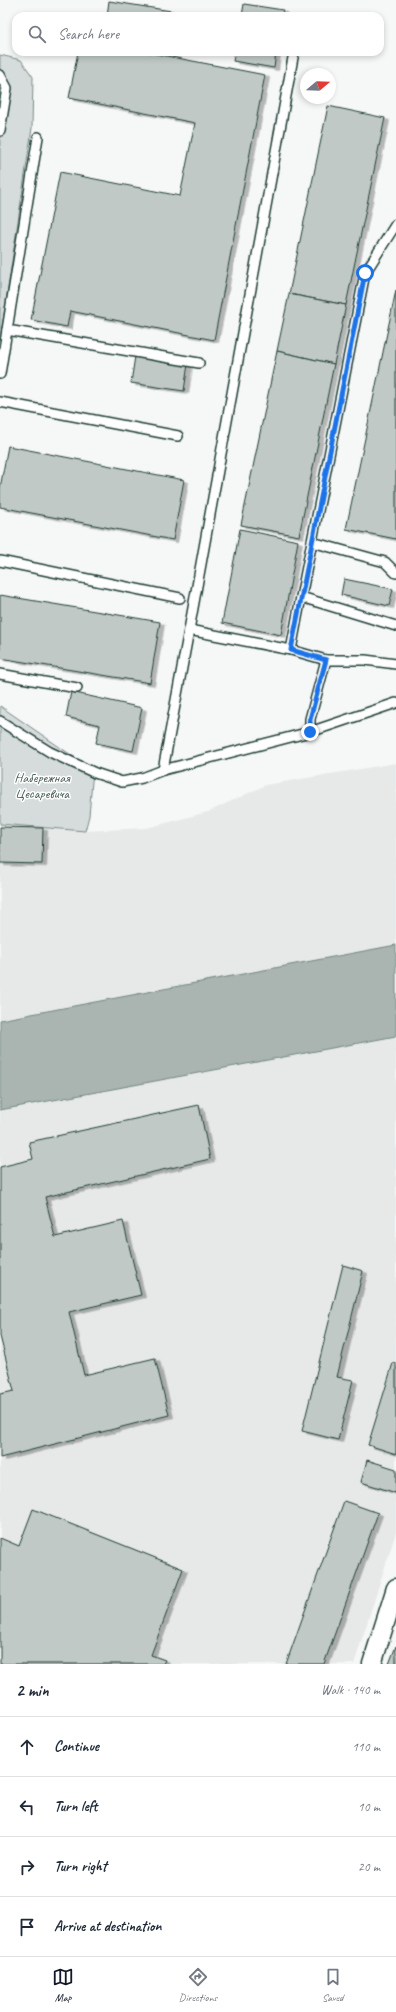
<!DOCTYPE html>
<html lang="en">
<head>
<meta charset="utf-8">
<style>
  :root { --surface:#fff; --page:#f6f6f7; --text:#1f2937; --muted:#747a83; --line:#e0e1e3; --accent:#111827 }
  body { margin:0; font-family:Caveat,sans-serif; background:var(--page); color:var(--text) }
  .compass { position:absolute; left:300px; top:68px; width:36px; height:36px; border-radius:50%; background:var(--surface); box-shadow:0 2px 6px #0003; rotate:71deg }
  .stop { position:absolute; width:12px; height:12px; margin:-9px; border:3px solid #1a73e8; border-radius:50%; background:#fff }
  .stop.end { background:#1a73e8; border-color:#fff; box-shadow:0 1px 4px #0008 }
  .list { margin:0; padding:0; list-style:none }
  h2 { display:flex; justify-content:space-between; align-items:center; height:52px; margin:0; padding:0 16px; font-size:17px }
  h2 small { font-size:13px; font-weight:400; color:var(--muted) }
  .list li { display:grid; grid-template-columns:26px 1fr auto; gap:12px; align-items:center; box-sizing:border-box; height:60px; padding:0 16px; border-top:1px solid var(--line) }
  .list b { display:block; font-size:15px; white-space:nowrap }
  .list em { font-size:13px; font-style:normal; color:var(--muted) }
  .icon { flex:none; width:22px; height:22px; fill:none; stroke:currentColor; stroke-width:2; stroke-linecap:round; stroke-linejoin:round }
  .map { position:relative; flex:none; width:396px; height:1664px; overflow:hidden }
  .search { position:absolute; background:var(--surface); box-shadow:0 2px 6px #0003; left:12px; right:12px; top:12px; height:44px; display:flex; align-items:center; gap:10px; box-sizing:border-box; padding:0 14px; border-radius:12px; color:var(--muted); font-size:15px }
  .sheet { height:292px; background:var(--surface) }
  nav { display:flex; justify-content:space-around; align-items:center; box-sizing:border-box; height:56px; border-top:1px solid var(--line); background:var(--surface); font-size:11px; color:var(--muted) }
  nav a { display:grid; justify-items:center; gap:2px }
  nav .on { color:var(--accent) }
  .map>svg:first-child { display:block }
  .built { fill:#e6e9e8 }
  .green { fill:#d6dcdb; stroke:#7a8c88 }
  .water { fill:#aab5b1; stroke:#72857f }
  .building { fill:#c0c9c6; stroke:#1f3d34; filter:url(#shadow) }
  .lines { fill:none; stroke-linecap:round; stroke-linejoin:round }
  .service-casing { stroke:#1f3d34; stroke-width:12 }
  .minor-casing { stroke:#1f3d34; stroke-width:21 }
  .service { stroke:#fff; stroke-width:9 }
  .minor { stroke:#fff; stroke-width:18 }
  .route { stroke:#1a73e8; stroke-width:5 }
  .labels { text-anchor:middle; dominant-baseline:central; stroke-width:3; stroke-linejoin:round; paint-order:stroke }
  .park-label { font-size:14px; fill:#445d55; stroke:#fff }
</style>
</head>
<body>
<div class="map">
<svg width="396" height="1664" viewBox="0 0 396 1664">
  <defs>
    <filter id="shadow"><feDropShadow dx="4.5" dy="2.5" stdDeviation="0" flood-color="#0004"/></filter>
  </defs>
  <rect width="100%" height="100%" fill="#f6f7f7"/>
  <filter id="ink" filterUnits="userSpaceOnUse"><feTurbulence type="fractalNoise" baseFrequency=".025" numOctaves="2"/><feDisplacementMap in="SourceGraphic" scale="8" xChannelSelector="R" yChannelSelector="G"/><feConvolveMatrix kernelMatrix="1 2 1 2 8 2 1 2 1" color-interpolation-filters="sRGB"/></filter>
  <g filter="url(#ink)">
    <g class="built">
      <path d="M396 763V945L0 1020V824L85 831 147 828 208 812 266 785Z"/>
      <path d="M396 1036V1532L354 1664H0V1110Z"/>
    </g>
    <g class="green">
      <path d="M0 55 21 60 33 77 32 128 0 341Z"/>
      <path d="M0 706 93 770 89 816 85 831 0 824Z"/>
    </g>
    <path class="water" d="M396 945V1036L0 1110V1020Z"/>
    <g class="building">
      <path d="M109 1 202 16H107Z"/>
      <path d="M244 4 283 10 282 16H242Z"/>
      <path d="M78 52H146L265 75 214 340 70 311 67 327 31 320 60 172 180 196 195 123 69 98Z"/>
      <path d="M235 52H276L274 68 233 61Z"/>
      <path d="M328 106 385 118 346 305 289 294Z"/>
      <path d="M396 290V539L346 529Z"/>
      <path d="M289 294 346 305 334 364 277 351Z"/>
      <path d="M277 351 334 364 299 536 241 525Z"/>
      <path d="M135 356 188 364 184 391 131 383Z"/>
      <path d="M8 446 184 480 173 540 0 507V488Z"/>
      <path d="M240 529 298 541 281 635 222 623Z"/>
      <path d="M344 579 393 589 389 606 341 595Z"/>
      <path d="M0 595 160 622 150 683 0 658Z"/>
      <path d="M71 692 142 708 133 751 96 743 100 725 66 717Z"/>
      <path d="M0 827 43 828 42 864 0 863Z"/>
      <path d="M199 1105 210 1159 45 1197 55 1237 123 1221 141 1295 69 1312 84 1375 155 1358 169 1415 0 1458V1394L14 1391 0 1336V1167L33 1159 29 1142Z"/>
      <path d="M343 1265 363 1271 337 1377 353 1380 338 1440 302 1431Z"/>
      <path d="M393 1363H396V1454L368 1445Z"/>
      <path d="M367 1460 396 1469V1493L361 1482Z"/>
      <path d="M344 1501 378 1513 324 1664H286Z"/>
      <path d="M33 1509 183 1569 151 1655 165 1660 163 1664H0V1538L19 1546Z"/>
      <path d="M396 1646V1664H389Z"/>
    </g>
    <g class="lines">
      <g class="service-casing">
        <g id="service">
          <path d="M294 52 189 630 291 650 326 660H365L396 664"/>
          <path d="M0 75 7 88 0 131"/>
          <path d="M396 224 365 273 301 597 396 626"/>
          <path d="M7 330 38 137"/>
          <path d="M0 374 7 330 199 363"/>
          <path d="M0 402 178 436"/>
          <path d="M312 542 385 562 396 573"/>
          <path d="M0 561 180 598"/>
          <path d="M291 650 301 597"/>
          <path d="M0 674 77 688"/>
          <path d="M0 721 50 752 95 773 122 782 142 778 163 770 310 732V719L326 660"/>
          <path d="M310 732 396 703"/>
          <path d="M163 770 189 630"/>
        </g>
      </g>
      <g class="minor-casing">
        <path id="minor" d="M372 1664 396 1588"/>
      </g>
      <use href="#service" class="service"/>
      <use href="#minor" class="minor"/>
    </g>
  </g>
  <g class="lines" filter="url(#ink)">
    <path class="route" d="M310 732V719L326 660 291 650 365 273"/>
  </g>
  <g class="labels">
    <g class="park-label">
      <text x="42" y="777">Набережная<tspan x="42" dy="16">Цесаревича</tspan></text>
    </g>
  </g>
</svg>
<svg class="compass" viewBox="-18 -18 36 36"><path d="M0-13l5 13h-10z" fill="#e53935"/><path d="M0 13l5-13h-10z" fill="#747a83"/></svg>
<div class="stop" style="left:365px;top:273px"></div>
<div class="stop end" style="left:310px;top:732px"></div>
<div class="search"><svg class="icon" aria-label="search" viewBox="0 0 24 24"><circle cx="10" cy="10" r="6"/><path d="M15 15l6 6"/></svg>Search here</div>
</div>
<section class="sheet">
<h2>2 min<small>Walk · 140 m</small></h2>
<ul class="list">
<li><svg class="icon" aria-label="ahead" viewBox="0 0 24 24"><path d="M12 20V5M6 11l6-6 6 6"/></svg><div><b>Continue</b></div><em>110 m</em></li>
<li><svg class="icon" aria-label="left" viewBox="0 0 24 24"><path d="M17 20v-9H6M10 6l-5 5 5 5"/></svg><div><b>Turn left</b></div><em>10 m</em></li>
<li><svg class="icon" aria-label="right" viewBox="0 0 24 24"><path d="M7 20v-9h11M14 6l5 5-5 5"/></svg><div><b>Turn right</b></div><em>20 m</em></li>
<li><svg class="icon" aria-label="arrive" viewBox="0 0 24 24"><path d="M6 21V4h12l-3 4 3 4H6"/></svg><div><b>Arrive at destination</b></div></li>
</ul>
</section>
<nav>
<a class="on"><svg class="icon" aria-label="map" viewBox="0 0 24 24"><path d="M3 6l6-2 6 2 6-2v14l-6 2-6-2-6 2zM9 4v14M15 6v14"/></svg>Map</a>
<a><svg class="icon" aria-label="directions" viewBox="0 0 24 24"><path d="M12 3l9 9-9 9-9-9zM9 14v-3h6M13 9l2 2-2 2"/></svg>Directions</a>
<a><svg class="icon" aria-label="saved" viewBox="0 0 24 24"><path d="M7 4h10v16l-5-4-5 4z"/></svg>Saved</a>
</nav>
</body>
</html>
